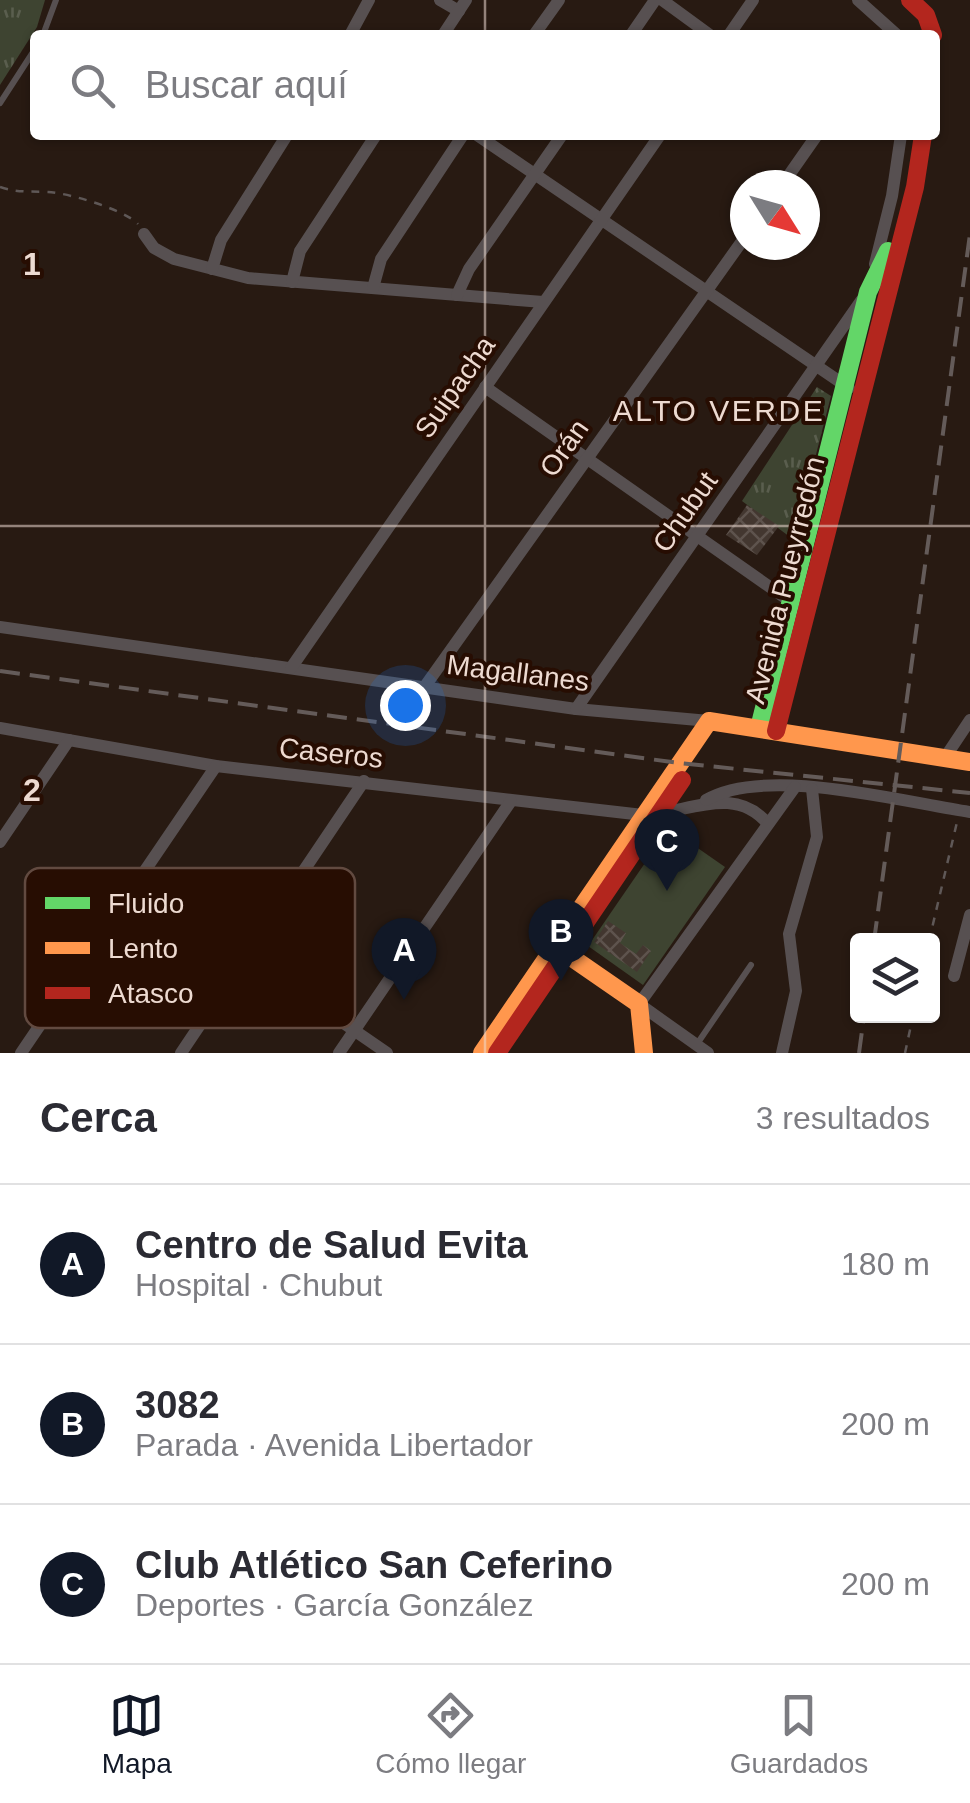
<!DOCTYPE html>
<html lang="es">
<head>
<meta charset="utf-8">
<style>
  :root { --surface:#fff; --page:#f2f2f3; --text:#2b2b33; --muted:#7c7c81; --line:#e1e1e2; --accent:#111827 }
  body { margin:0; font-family:Arial,sans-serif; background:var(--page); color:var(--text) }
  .controls { position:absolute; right:30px; bottom:30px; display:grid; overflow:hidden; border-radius:10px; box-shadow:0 2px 8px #0004 }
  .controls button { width:90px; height:90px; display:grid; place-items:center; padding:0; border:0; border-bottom:2px solid var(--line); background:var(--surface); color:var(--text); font:50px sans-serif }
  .compass { position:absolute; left:730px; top:170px; width:90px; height:90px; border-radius:50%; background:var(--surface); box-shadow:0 2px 8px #0004; rotate:127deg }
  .you { position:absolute; left:405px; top:705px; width:35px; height:35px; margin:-25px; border:8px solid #fff; border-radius:50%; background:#1a73e8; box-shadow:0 0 0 15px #1a73e833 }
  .badge { display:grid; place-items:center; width:65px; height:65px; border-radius:50%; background:var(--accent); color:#fff; font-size:32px; font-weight:700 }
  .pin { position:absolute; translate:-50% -82px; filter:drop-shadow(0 2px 5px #0008) }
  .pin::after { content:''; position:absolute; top:52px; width:35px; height:30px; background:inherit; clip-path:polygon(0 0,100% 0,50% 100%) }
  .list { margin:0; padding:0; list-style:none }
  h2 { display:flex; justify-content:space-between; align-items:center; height:130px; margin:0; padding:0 40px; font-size:42px }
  h2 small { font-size:32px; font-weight:400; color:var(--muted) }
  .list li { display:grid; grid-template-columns:65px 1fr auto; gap:30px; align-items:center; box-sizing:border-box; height:160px; padding:0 40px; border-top:2px solid var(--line) }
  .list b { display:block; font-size:38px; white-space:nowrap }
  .list p { margin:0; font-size:32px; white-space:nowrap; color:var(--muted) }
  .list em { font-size:32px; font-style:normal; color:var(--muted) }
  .icon { flex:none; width:55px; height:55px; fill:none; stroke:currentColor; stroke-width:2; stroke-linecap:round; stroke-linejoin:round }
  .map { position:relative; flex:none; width:970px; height:1053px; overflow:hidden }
  .search { position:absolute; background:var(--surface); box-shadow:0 2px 8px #0004; left:30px; right:30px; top:30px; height:110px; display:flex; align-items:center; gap:25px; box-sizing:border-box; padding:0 35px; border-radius:10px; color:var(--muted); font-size:38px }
  .sheet { height:610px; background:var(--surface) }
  nav { display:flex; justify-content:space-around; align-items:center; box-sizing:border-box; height:140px; border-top:2px solid var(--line); background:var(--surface); font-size:28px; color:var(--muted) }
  nav a { display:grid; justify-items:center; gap:5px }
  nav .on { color:var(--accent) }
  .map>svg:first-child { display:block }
  .grass { fill:url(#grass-tufts) }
  .pitch { fill:#3e4431 }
  .building { fill:url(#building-cross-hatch) }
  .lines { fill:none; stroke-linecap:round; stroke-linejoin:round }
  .path { stroke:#5f5857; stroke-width:2.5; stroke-dasharray:8 8; stroke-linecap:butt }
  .lane { stroke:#575051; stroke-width:6 }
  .street { stroke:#575051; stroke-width:12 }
  .fast { stroke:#63d668; stroke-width:18 }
  .slow { stroke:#ff974d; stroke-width:18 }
  .jam { stroke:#b3261e; stroke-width:18 }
  .rail { stroke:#645b59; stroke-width:4; stroke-dasharray:20 10; stroke-linecap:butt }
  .grid { fill:none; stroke:#eddad1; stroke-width:2.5; stroke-opacity:0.55 }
  .labels { text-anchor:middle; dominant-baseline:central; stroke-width:8; stroke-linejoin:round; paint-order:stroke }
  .street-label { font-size:28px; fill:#eddad1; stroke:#270d02 }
  .neighbourhood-label { font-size:30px; letter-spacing:2.5px; fill:#eddad1; stroke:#270d02 }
  .key { fill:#270d02; stroke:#624a40; stroke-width:2.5 }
  .key-label { font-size:28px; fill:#eddad1 }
  .grid-label { font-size:32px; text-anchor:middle; font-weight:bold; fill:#eddad1; stroke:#270d02; stroke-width:8; stroke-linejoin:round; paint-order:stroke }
</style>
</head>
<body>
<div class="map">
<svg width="970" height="1053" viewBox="0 0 970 1053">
  <defs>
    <pattern id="grass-tufts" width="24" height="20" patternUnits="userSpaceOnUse" patternTransform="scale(2.5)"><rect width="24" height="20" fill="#3e4431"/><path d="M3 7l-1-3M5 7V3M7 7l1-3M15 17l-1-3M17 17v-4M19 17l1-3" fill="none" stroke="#5a5e4e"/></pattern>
    <pattern id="building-cross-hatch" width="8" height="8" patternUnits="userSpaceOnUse" patternTransform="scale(2.5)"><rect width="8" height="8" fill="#433730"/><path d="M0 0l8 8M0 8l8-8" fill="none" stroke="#5e534d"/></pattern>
  </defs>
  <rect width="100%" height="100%" fill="#281a12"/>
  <g class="grass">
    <path d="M0 0H45L37 27 0 85Z"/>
    <path d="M817 387 831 396 794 540 742 501Z"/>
  </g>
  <path class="pitch" d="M669 828 725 867 643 985 588 946Z"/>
  <g class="building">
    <path d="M747 505 779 526 757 555 726 535Z"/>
    <path d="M608 921 626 933 620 943 636 954 643 945 651 951 637 972 594 942Z"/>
  </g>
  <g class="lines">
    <g class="path">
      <path d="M0 187C18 193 29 191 48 192 69 193 125 210 138 224"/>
      <path d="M929 941 957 822"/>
      <path d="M905 1053 913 1016"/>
    </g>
    <g class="lane">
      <path d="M43 35 56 0"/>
      <path d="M0 103 35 49"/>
      <path d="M697 1044 751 965"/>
    </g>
    <g class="street">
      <path d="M440 0 459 11"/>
      <path d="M662 0 710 35"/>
      <path d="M858 0 897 35"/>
      <path d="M350 35 369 0"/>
      <path d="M443 35 466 0"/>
      <path d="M534 35 559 0"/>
      <path d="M631 35 655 0"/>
      <path d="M729 35 753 0"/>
      <path d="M477 135 849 388"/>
      <path d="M782 185 817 135"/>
      <path d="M144 234 154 248 174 259 248 278 543 302"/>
      <path d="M875 264 892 196 901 135"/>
      <path d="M212 269 221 240 287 135"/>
      <path d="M292 282 300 251 376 135"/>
      <path d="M373 288 381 259 463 135"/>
      <path d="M457 295 469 269 562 135"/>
      <path d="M485 387 794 604"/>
      <path d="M0 627 576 709 709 721"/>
      <path d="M291 668 660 135"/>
      <path d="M423 689 745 237"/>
      <path d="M576 709 861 301"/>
      <path d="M0 728 216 766 643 815C686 814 734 783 768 824"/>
      <path d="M946 756 970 720"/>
      <path d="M706 800C766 765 902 802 970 812"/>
      <path d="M0 842 69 740"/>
      <path d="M139 882 387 1053"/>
      <path d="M954 976 970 915"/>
      <path d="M21 1053 216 766"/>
      <path d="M181 1053 364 781"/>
      <path d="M339 1053 511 801"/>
      <path d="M708 1053 639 1004 795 787"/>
      <path d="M782 1053 796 991 789 934 817 837 812 789"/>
    </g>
    <path class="fast" d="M759 728 868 292 888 251"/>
    <g class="slow">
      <path d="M555 946 639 1004 644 1053"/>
      <path d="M482 1053 709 721 970 762"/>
    </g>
    <g class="jam">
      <path d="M910 0 926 15 933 35"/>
      <path d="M776 731 915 187 923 135"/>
      <path d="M497 1053 682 780"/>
    </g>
    <g class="rail">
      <path d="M0 671 679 763 970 793"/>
      <path d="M874 941 970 234"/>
      <path d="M859 1053 864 1016"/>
    </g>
  </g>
  <path class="grid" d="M485 0V35M485 135V1053M0 526H970"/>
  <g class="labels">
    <g class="street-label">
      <text transform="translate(455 387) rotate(-55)">Suipacha</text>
      <text transform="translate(564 448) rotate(-55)">Orán</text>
      <text transform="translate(685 512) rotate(-55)">Chubut</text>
      <text transform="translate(785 580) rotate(-76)">Avenida Pueyrredón</text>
      <text transform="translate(518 673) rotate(7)">Magallanes</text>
      <text transform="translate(331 753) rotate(6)">Caseros</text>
    </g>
    <g class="neighbourhood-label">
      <text x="719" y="410">ALTO VERDE</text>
    </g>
  </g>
  <rect x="25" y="868" width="330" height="160" rx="15" class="key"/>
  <rect x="45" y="897" width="45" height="12" fill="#63d668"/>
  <rect x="45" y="942" width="45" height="12" fill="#ff974d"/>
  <rect x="45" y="987" width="45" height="12" fill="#b3261e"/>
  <g class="key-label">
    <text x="108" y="913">Fluido</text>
    <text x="108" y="958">Lento</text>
    <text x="108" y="1003">Atasco</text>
  </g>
  <g class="grid-label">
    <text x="32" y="275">1</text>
    <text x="32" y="801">2</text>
  </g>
</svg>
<div class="controls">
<button><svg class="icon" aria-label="layers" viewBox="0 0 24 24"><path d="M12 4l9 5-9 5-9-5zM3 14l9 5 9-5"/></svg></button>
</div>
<svg class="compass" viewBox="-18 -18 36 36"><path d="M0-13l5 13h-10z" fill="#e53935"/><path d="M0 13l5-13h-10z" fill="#7c7c81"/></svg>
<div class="you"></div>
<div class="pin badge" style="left:404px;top:1000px">A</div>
<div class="pin badge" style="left:561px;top:981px">B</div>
<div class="pin badge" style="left:667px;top:891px">C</div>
<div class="search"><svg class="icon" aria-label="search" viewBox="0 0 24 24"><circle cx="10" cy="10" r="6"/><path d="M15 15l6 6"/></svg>Buscar aquí</div>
</div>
<section class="sheet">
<h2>Cerca<small>3 resultados</small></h2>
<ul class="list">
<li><span class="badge">A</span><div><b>Centro de Salud Evita</b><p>Hospital · Chubut</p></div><em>180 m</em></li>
<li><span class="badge">B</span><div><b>3082</b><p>Parada · Avenida Libertador</p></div><em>200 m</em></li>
<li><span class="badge">C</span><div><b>Club Atlético San Ceferino</b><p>Deportes · García González</p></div><em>200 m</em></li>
</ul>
</section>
<nav>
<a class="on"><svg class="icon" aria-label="map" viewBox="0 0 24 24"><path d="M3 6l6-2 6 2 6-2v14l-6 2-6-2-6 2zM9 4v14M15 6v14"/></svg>Mapa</a>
<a><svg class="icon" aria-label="directions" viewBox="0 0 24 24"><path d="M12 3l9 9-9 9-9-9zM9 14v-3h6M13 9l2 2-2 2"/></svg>Cómo llegar</a>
<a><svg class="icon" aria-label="saved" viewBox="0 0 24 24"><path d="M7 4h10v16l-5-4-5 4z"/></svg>Guardados</a>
</nav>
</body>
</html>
